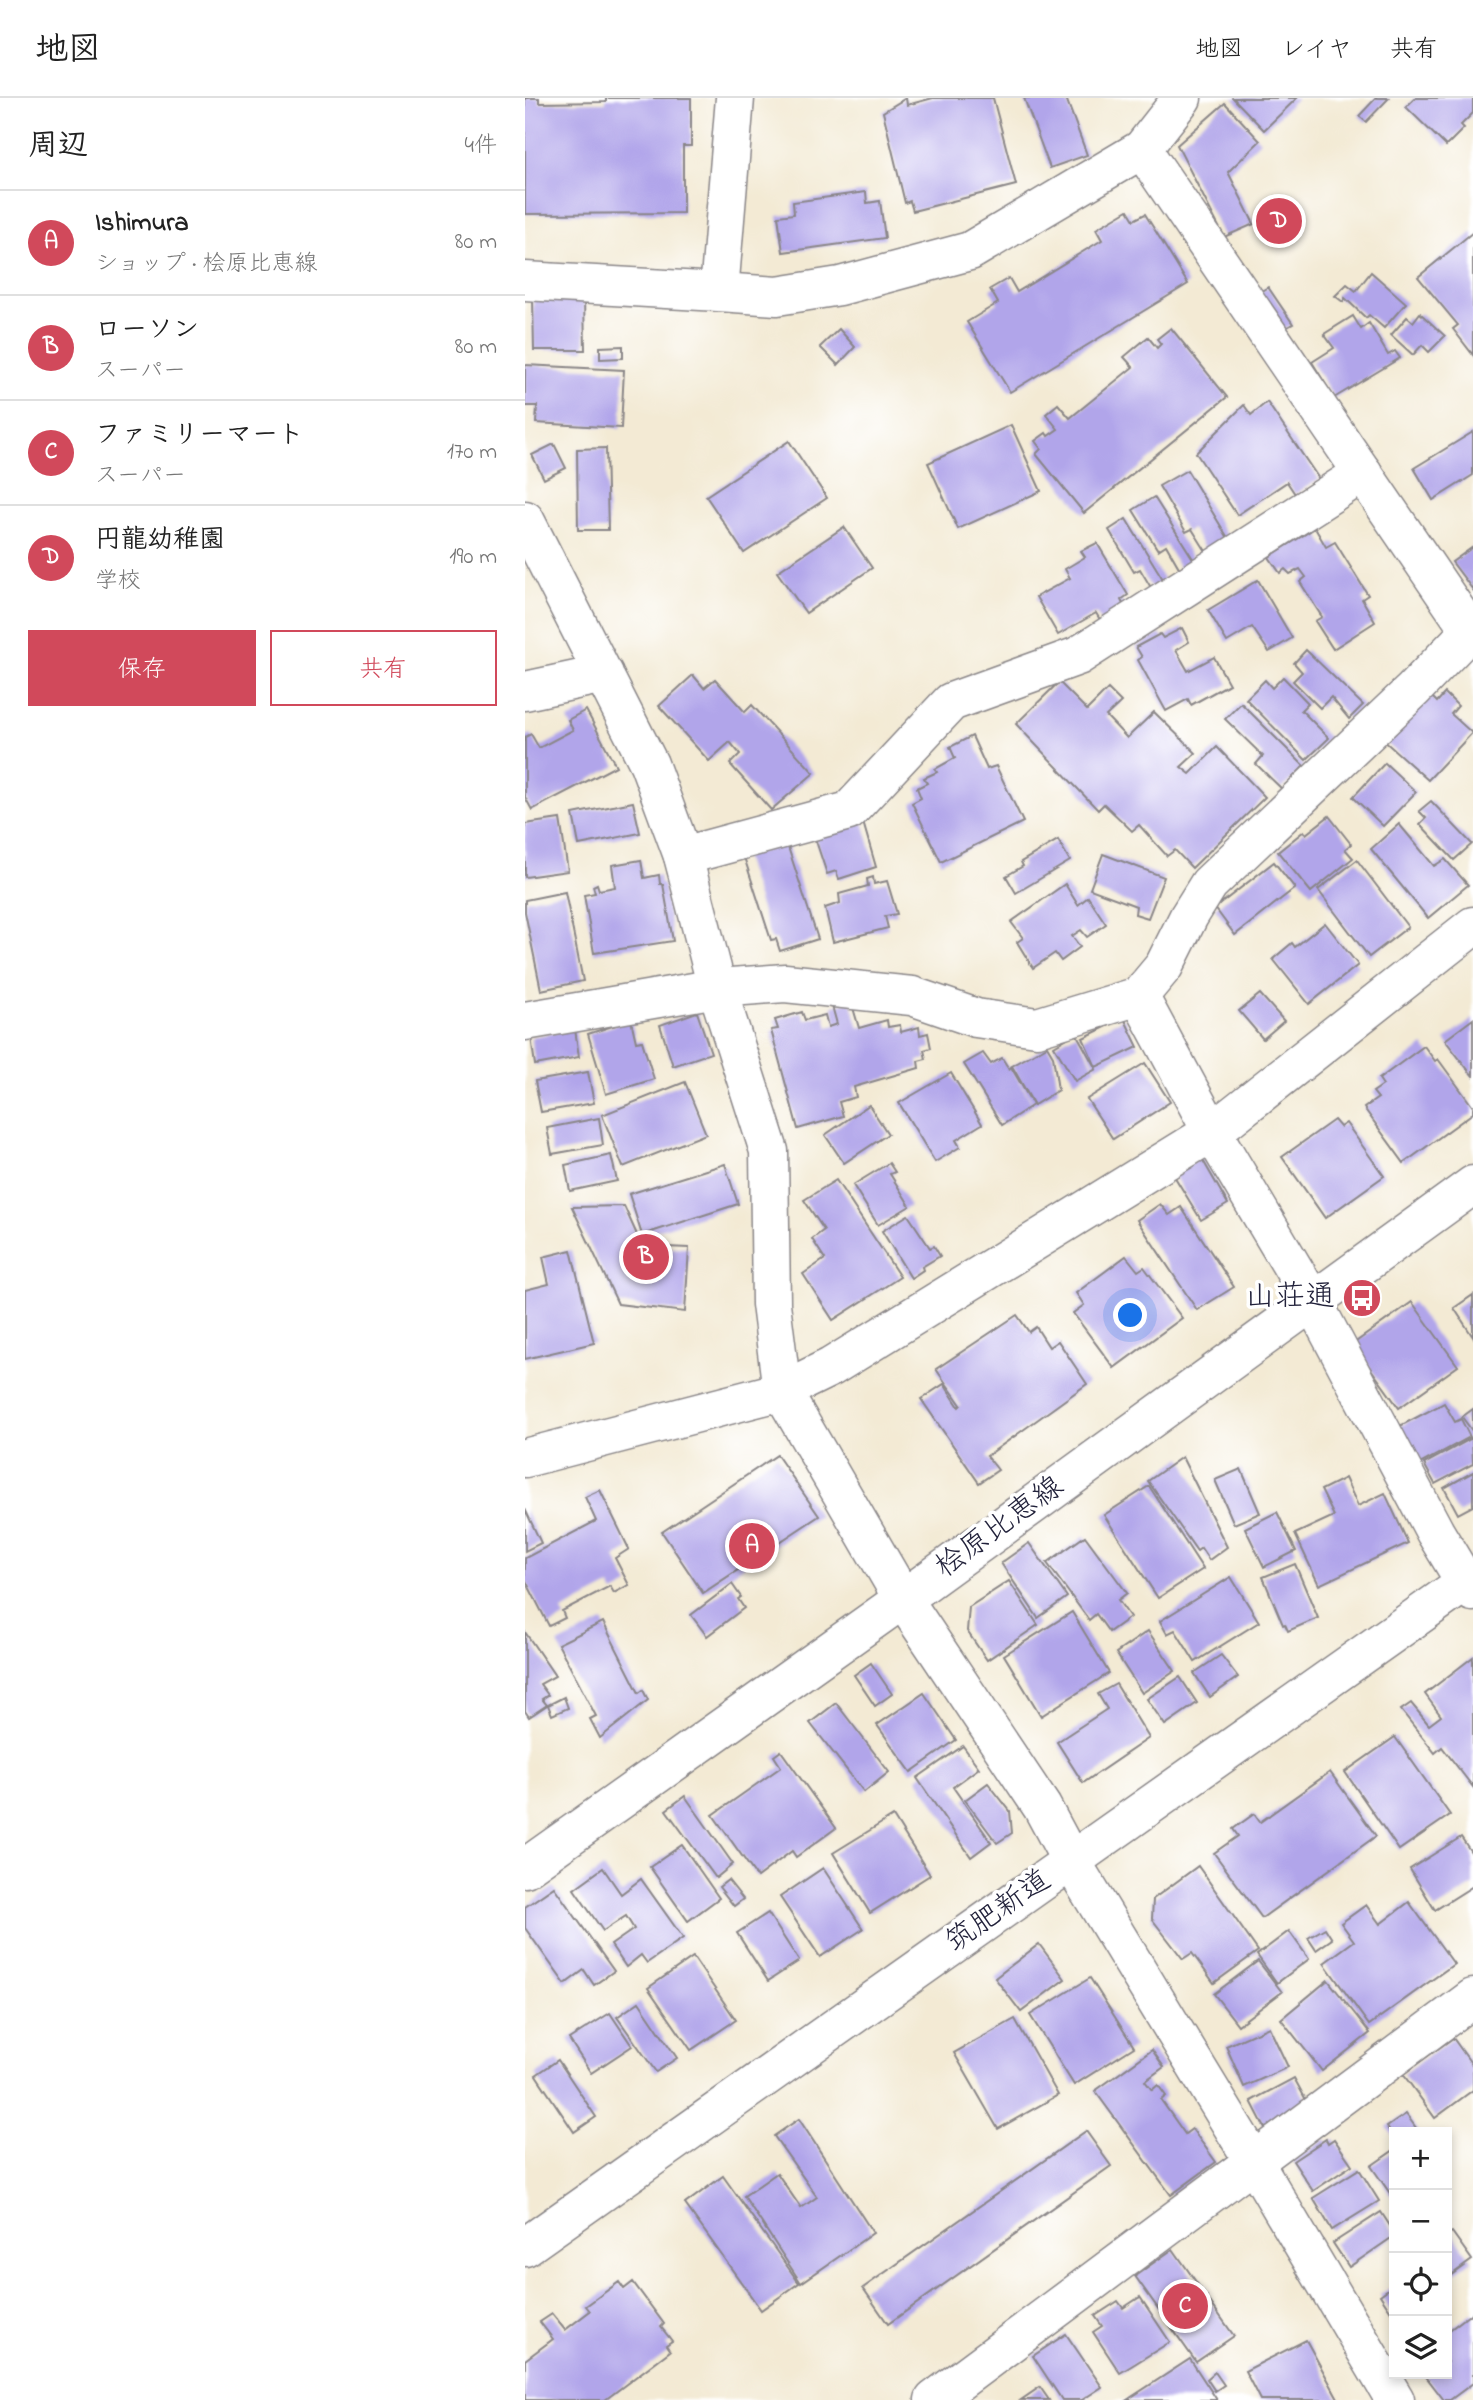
<!DOCTYPE html>
<html lang="ja">
<head>
<meta charset="utf-8">
<style>
  :root { --surface:#fff; --page:#f6f6f6; --text:#222; --muted:#767676; --line:#e0e0e0; --accent:#d1495b }
  body { margin:0; font-family:"Indie Flower","Klee One",sans-serif; background:var(--page); color:var(--text) }
  .controls { position:absolute; right:21px; bottom:21px; display:grid; overflow:hidden; border-radius:0px; box-shadow:0 4px 10px #0003 }
  .controls button { width:63px; height:63px; display:grid; place-items:center; padding:0; border:0; border-bottom:2px solid var(--line); background:var(--surface); color:var(--text); font:35px sans-serif }
  .you { position:absolute; left:606px; top:1218px; width:24px; height:24px; margin:-18px; border:5px solid #fff; border-radius:50%; background:#1a73e8; box-shadow:0 0 0 10px #1a73e833 }
  .badge { display:grid; place-items:center; width:46px; height:46px; border-radius:50%; background:var(--accent); color:#fff; font-size:23px; font-weight:700 }
  .pin { position:absolute; translate:-50% -50%; border:4px solid #fff; box-shadow:0 2px 7px #0006 }
  .list { margin:0; padding:0; list-style:none }
  h2 { display:flex; justify-content:space-between; align-items:center; height:91px; margin:0; padding:0 28px; font-size:30px }
  h2 small { font-size:23px; font-weight:400; color:var(--muted) }
  .list li { display:grid; grid-template-columns:46px 1fr auto; gap:21px; align-items:center; box-sizing:border-box; height:105px; padding:0 28px; border-top:2px solid var(--line) }
  .list b { display:block; font-size:26px; white-space:nowrap }
  .list p { margin:0; font-size:23px; white-space:nowrap; color:var(--muted) }
  .list em { font-size:23px; font-style:normal; color:var(--muted) }
  .actions { display:flex; gap:14px; padding:21px 28px }
  .actions a { flex:1; padding:16px 0; border:2px solid var(--accent); border-radius:0px; text-align:center; font-size:24px; color:var(--accent) }
  .actions .main { background:var(--accent); color:#fff }
  .icon { flex:none; width:38px; height:38px; fill:none; stroke:currentColor; stroke-width:2; stroke-linecap:round; stroke-linejoin:round }
  .map { position:relative; flex:none; width:948px; height:2302px; overflow:hidden }
  header { display:flex; align-items:center; gap:42px; box-sizing:border-box; height:98px; padding:0 35px; background:var(--surface); border-bottom:2px solid var(--line) }
  header strong { font-size:33px }
  nav { display:flex; gap:38px; margin-inline-start:auto; font-size:24px }
  main { display:flex }
  aside { flex:1; background:var(--surface) }
  .map>svg:first-child { display:block }
  .building { fill:#b1a5ea }
  .lines { fill:none; stroke-linecap:round; stroke-linejoin:round }
  .minor-casing { stroke:#8a8688; stroke-width:41 }
  .tertiary-casing { stroke:#8a8688; stroke-width:41 }
  .secondary-casing { stroke:#8a8688; stroke-width:41 }
  .minor { stroke:#fff; stroke-width:38 }
  .tertiary { stroke:#fff; stroke-width:38 }
  .secondary { stroke:#fff; stroke-width:38 }
  .labels { text-anchor:middle; dominant-baseline:central; stroke-width:7; stroke-linejoin:round; paint-order:stroke }
  .poi-label { font-size:30px; fill:#22223b; stroke:#fff; text-anchor:end }
  .street-label { font-size:30px; fill:#22223b; stroke:#fff }
</style>
</head>
<body>
<header>
<strong>地図</strong>
<nav><a>地図</a><a>レイヤ</a><a>共有</a></nav>
</header>
<main>
<aside>
<h2>周辺<small>4件</small></h2>
<ul class="list">
<li><span class="badge">A</span><div><b>Ishimura</b><p>ショップ · 桧原比恵線</p></div><em>80 m</em></li>
<li><span class="badge">B</span><div><b>ローソン</b><p>スーパー</p></div><em>80 m</em></li>
<li><span class="badge">C</span><div><b>ファミリーマート</b><p>スーパー</p></div><em>170 m</em></li>
<li><span class="badge">D</span><div><b>円龍幼稚園</b><p>学校</p></div><em>190 m</em></li>
</ul>
<div class="actions"><a class="main">保存</a><a>共有</a></div>
</aside>
<div class="map">
<svg width="948" height="2302" viewBox="0 0 948 2302">
  <rect width="100%" height="100%" fill="#fff"/>
  <filter id="ink" filterUnits="userSpaceOnUse"><feTurbulence type="fractalNoise" baseFrequency=".0143" numOctaves="2"/><feDisplacementMap in="SourceGraphic" scale="14" xChannelSelector="R" yChannelSelector="G"/><feConvolveMatrix kernelMatrix="1 2 1 2 8 2 1 2 1" color-interpolation-filters="sRGB"/></filter>
  <filter id="wash" filterUnits="userSpaceOnUse"><feTurbulence type="fractalNoise" baseFrequency=".00686" numOctaves="4" result="noise"/><feDisplacementMap in="SourceGraphic" scale="28" xChannelSelector="R" yChannelSelector="G"/><feGaussianBlur stdDeviation="1.57" result="paint"/><feColorMatrix in="noise" values="0 0 0 0 0 0 0 0 0 0 0 0 0 0 0 0 0 1.4 0 .05"/><feComposite in="paint" operator="in"/></filter>
  <g filter="url(#wash)">
    <rect width="100%" height="100%" fill="#f3ead4"/>
    <g id="blocks">
      <g class="building">
        <path d="M0 0H14V5L81 4V0H166V48H158V115L0 116Z"/>
        <path d="M381 0 382 7 408 0H468L491 87 388 113 385 103 380 105 358 14Z"/>
        <path d="M499 0H541L562 57 525 70Z"/>
        <path d="M708 0H772L739 32Z"/>
        <path d="M851 0H864L841 24 834 18Z"/>
        <path d="M890 0H948V15L936 27 939 30 921 48 881 9Z"/>
        <path d="M700 5 735 43 703 74 729 126 699 139 652 47Z"/>
        <path d="M341 94 342 105 355 103 360 140 258 154 253 118 269 116 268 104Z"/>
        <path d="M603 112 609 122 620 116 663 186 485 294 442 224 473 205 465 191 484 180 492 194 577 142 571 131Z"/>
        <path d="M948 134V257L928 231 933 227 893 179Z"/>
        <path d="M846 174 881 205 859 230 844 217 841 220 820 200 818 204 810 198 822 186 831 193Z"/>
        <path d="M743 189 768 226 757 232 733 195Z"/>
        <path d="M8 200H59L60 252H9Z"/>
        <path d="M895 215 920 238 904 254 897 247 888 257 866 237 882 219 888 224Z"/>
        <path d="M828 218 836 231 844 225 863 257 870 253 875 260 809 300 787 264 809 250 799 236Z"/>
        <path d="M646 230 702 299 559 415 511 356 516 351 510 343 521 335 523 338 533 331 521 316 533 306 545 320 608 269 599 259 623 239 632 250 636 246 632 241Z"/>
        <path d="M314 231 330 249 313 267 295 249Z"/>
        <path d="M98 248V260L75 261V249Z"/>
        <path d="M0 267 99 272 96 330 11 325 12 308H0Z"/>
        <path d="M742 304 794 381 770 396 762 384 712 417 671 355 719 307 726 317Z"/>
        <path d="M486 327 516 393 433 431 403 365Z"/>
        <path d="M948 334V377L908 402 889 370Z"/>
        <path d="M264 343 302 400 219 455 181 398Z"/>
        <path d="M29 346 41 370 19 381 7 357Z"/>
        <path d="M81 350 83 432H53L52 351Z"/>
        <path d="M662 372 706 445 684 458 667 431 661 434 634 388Z"/>
        <path d="M629 399 670 464 656 473 641 447 633 452 608 412Z"/>
        <path d="M601 421 641 486 628 493 615 471 609 474 584 432Z"/>
        <path d="M319 429 347 470 281 515 252 474Z"/>
        <path d="M790 430 801 449 810 444 843 497 837 501 850 524 808 551 790 523 797 519 775 484 781 479 775 471 765 476 760 471 755 475 744 459Z"/>
        <path d="M572 445 603 497 596 502 601 512 577 525 571 515 533 537 511 499 545 480 540 471 560 459 556 453Z"/>
        <path d="M948 449V492L927 464Z"/>
        <path d="M733 482 767 540 744 554 727 529 702 544 683 512Z"/>
        <path d="M657 530 664 544 651 552 663 573 689 559 704 586 666 607 663 601 641 613 613 562 617 559 611 549 635 536 638 540Z"/>
        <path d="M781 552 838 607 824 621 806 599 795 610 768 583 777 574 769 565Z"/>
        <path d="M168 577 179 590 190 581 220 614 227 607 289 675 246 712 205 666 215 656 205 644 184 663 134 608Z"/>
        <path d="M758 579 783 605 776 612 804 640 781 662 721 601 740 582 747 590Z"/>
        <path d="M534 584 562 612 583 591 596 604 581 618 602 640 629 614 671 655 656 669 665 676 692 649 740 699 667 770 650 752 642 758 614 727 607 733 579 706 573 712 491 626Z"/>
        <path d="M901 593 912 604 920 595 933 608 926 616 947 635 903 682 857 641Z"/>
        <path d="M716 605 779 668 757 691 731 666 738 658 700 621Z"/>
        <path d="M61 612 91 668 7 712 0 699V639L6 636 14 650 48 632 43 622Z"/>
        <path d="M447 638 462 671 471 668 498 724 416 764 387 705 396 700 392 690 402 685 399 680 412 674 410 671 430 660 425 649Z"/>
        <path d="M860 665 891 694 858 728 828 699Z"/>
        <path d="M906 703 947 746 929 762 895 726 901 720 894 713Z"/>
        <path d="M108 704 115 735 54 747 48 716Z"/>
        <path d="M804 718 826 746 820 751 828 760 786 794 753 754 779 733 781 736Z"/>
        <path d="M35 721 43 773 0 779V726Z"/>
        <path d="M338 724 351 769 314 781 311 773 302 776 290 740Z"/>
        <path d="M874 726 909 768 920 761 943 787 903 820 846 751Z"/>
        <path d="M533 742 545 763 491 795 481 778 498 768 496 764Z"/>
        <path d="M262 746 293 841 255 853 251 841 246 842 219 759Z"/>
        <path d="M578 756 639 779 623 820 610 816 611 808 565 791Z"/>
        <path d="M116 762 119 780 134 777 135 786H138L148 843 69 855 59 797 70 795 68 788 72 786 74 792 90 789 87 767Z"/>
        <path d="M832 762 883 829 844 859 793 792Z"/>
        <path d="M749 764 770 790 710 837 690 810Z"/>
        <path d="M348 779 349 786 362 783 372 816 360 818 363 830 308 844 300 810 315 805 314 796 343 788 342 781Z"/>
        <path d="M540 786 553 807 563 799 581 826 562 839 556 832 547 838 555 849 536 863 530 855 508 870 492 844 498 840 486 824Z"/>
        <path d="M40 794 58 883 16 892 0 814V802Z"/>
        <path d="M800 825 833 867 784 906 748 861 767 845 770 849Z"/>
        <path d="M735 896 759 923 738 941 714 913Z"/>
        <path d="M326 903 334 930 362 922 363 929 375 927 376 934 394 929 395 937 403 935 406 950 399 952 401 961 393 963 394 970 329 989 331 999 314 1004 318 1018 273 1031 246 932 253 931 250 922 277 914 280 922 300 917 303 929 312 926 307 908Z"/>
        <path d="M172 914 186 955 148 968 135 927Z"/>
        <path d="M599 920 613 949 571 969 558 940Z"/>
        <path d="M948 921V978L920 942Z"/>
        <path d="M106 922 111 944 117 943 129 981 81 996 63 936Z"/>
        <path d="M50 931 54 959 10 967 6 939Z"/>
        <path d="M551 935 571 971 550 983 529 948Z"/>
        <path d="M522 948 528 958 533 992 509 1007 487 968Z"/>
        <path d="M899 948 910 963 913 961 948 1009V1015L879 1065 839 1010 853 1000 848 994 858 987 854 981Z"/>
        <path d="M458 955 466 966 477 960 484 971 486 969 508 1007 477 1027 439 966Z"/>
        <path d="M620 965 645 1004 588 1041 562 1001Z"/>
        <path d="M63 974 69 1005 16 1014 10 983Z"/>
        <path d="M426 975 457 1026 431 1042 435 1049 410 1064 374 1005Z"/>
        <path d="M160 984 181 1036 98 1069 77 1017Z"/>
        <path d="M344 1007 363 1036 319 1065 300 1037Z"/>
        <path d="M74 1020 78 1047 27 1056 22 1030Z"/>
        <path d="M809 1022 815 1029 821 1025 859 1078 800 1120 757 1059Z"/>
        <path d="M86 1057 92 1083 45 1093 40 1067Z"/>
        <path d="M676 1059 703 1106 676 1122 648 1076Z"/>
        <path d="M364 1065 370 1074 365 1076 385 1108 353 1127 328 1087Z"/>
        <path d="M200 1066 213 1106 117 1137 104 1096Z"/>
        <path d="M311 1082 375 1179 308 1222 278 1176 300 1161 287 1141 299 1132 279 1102Z"/>
        <path d="M635 1106 644 1117 656 1109 709 1189 672 1212 612 1122Z"/>
        <path d="M99 1108 117 1148 164 1150 160 1214 93 1206 47 1109Z"/>
        <path d="M383 1117 405 1150 409 1148 415 1158 397 1169 398 1172 386 1180 357 1133Z"/>
        <path d="M46 1152 69 1245 0 1261V1192L24 1186 18 1159Z"/>
        <path d="M601 1158 613 1173 619 1169 657 1220 589 1270 548 1215 559 1207 551 1195Z"/>
        <path d="M948 1197V1239L929 1210Z"/>
        <path d="M887 1204 933 1268 874 1310 828 1246Z"/>
        <path d="M492 1217 504 1234 511 1229 524 1249 533 1243 562 1286 462 1358 473 1372 454 1385 396 1301 419 1286 434 1309 436 1307 411 1271Z"/>
        <path d="M919 1305 930 1324 936 1321 945 1339 895 1366 875 1328Z"/>
        <path d="M948 1311V1334L937 1319Z"/>
        <path d="M947 1340 948 1366 910 1386 899 1366Z"/>
        <path d="M252 1357 294 1418 178 1495 137 1434Z"/>
        <path d="M657 1359 702 1449 684 1462 676 1450 672 1453 623 1383Z"/>
        <path d="M716 1371 735 1415 709 1426 690 1382Z"/>
        <path d="M948 1374V1408L933 1416 919 1390Z"/>
        <path d="M820 1380 833 1408 860 1395 883 1445 794 1487 770 1436 809 1418 796 1392Z"/>
        <path d="M624 1388 678 1471 633 1500 579 1417Z"/>
        <path d="M75 1392 104 1451 90 1460 104 1487 89 1495 85 1488 37 1513 40 1520 24 1528 0 1481V1460L71 1423 60 1399Z"/>
        <path d="M0 1411 16 1445 0 1453Z"/>
        <path d="M752 1414 771 1453 739 1469 720 1430Z"/>
        <path d="M560 1438 602 1495 593 1502 605 1519 584 1534 571 1516 564 1522 522 1465Z"/>
        <path d="M504 1445 542 1499 513 1520 476 1465Z"/>
        <path d="M770 1466 793 1520 763 1533 760 1526 758 1527 738 1479Z"/>
        <path d="M706 1479 734 1524 670 1564 650 1532 642 1536 635 1523Z"/>
        <path d="M484 1483 513 1527 462 1562 442 1533 444 1509Z"/>
        <path d="M207 1486 216 1499 213 1501 219 1510 182 1538 166 1517Z"/>
        <path d="M547 1514 584 1575 516 1618 479 1557Z"/>
        <path d="M78 1524 114 1595 118 1592 123 1602 75 1640 65 1621 71 1618 33 1546Z"/>
        <path d="M623 1533 650 1573 617 1595 591 1555Z"/>
        <path d="M0 1534 30 1578 15 1586 23 1597 17 1601 22 1607 4 1619 0 1613Z"/>
        <path d="M696 1557 713 1579 685 1599 669 1575Z"/>
        <path d="M948 1559V1689L917 1649 910 1655 876 1612 886 1605 904 1627 916 1618 900 1596Z"/>
        <path d="M346 1565 367 1596 350 1608 329 1577Z"/>
        <path d="M655 1579 672 1605 640 1627 622 1601Z"/>
        <path d="M591 1586 624 1640 558 1685 532 1644 582 1611 573 1596Z"/>
        <path d="M399 1595 431 1642 386 1674 352 1627Z"/>
        <path d="M39 1599 43 1610 27 1617 23 1607Z"/>
        <path d="M311 1605 364 1674 339 1694 285 1625Z"/>
        <path d="M870 1639 925 1717 874 1752 820 1674Z"/>
        <path d="M438 1648 454 1670 428 1689 466 1744 446 1759 392 1680Z"/>
        <path d="M256 1653 311 1730 271 1759 267 1753 232 1779 188 1717 256 1669 249 1658Z"/>
        <path d="M805 1674 851 1738 737 1820 689 1755 713 1738 708 1731 729 1716 735 1724Z"/>
        <path d="M463 1685 485 1713 487 1735 472 1745 440 1702Z"/>
        <path d="M160 1698 208 1766 191 1780 141 1712Z"/>
        <path d="M368 1718 405 1777 345 1815 308 1755Z"/>
        <path d="M936 1739 948 1757V1788L910 1812 885 1771Z"/>
        <path d="M157 1747 194 1800 163 1823 125 1769Z"/>
        <path d="M673 1768 733 1853 689 1885 667 1855 658 1861 627 1821 628 1801Z"/>
        <path d="M78 1770 96 1796 116 1781 158 1840 122 1865 116 1857 101 1869 86 1847 109 1831 101 1818 78 1833 49 1791Z"/>
        <path d="M298 1770 338 1831 295 1859 255 1799Z"/>
        <path d="M203 1782 218 1801 209 1808 194 1789Z"/>
        <path d="M29 1789 89 1873 69 1887 59 1872 40 1886 0 1830V1809Z"/>
        <path d="M884 1804 929 1866 844 1927 799 1865 829 1843 816 1825 841 1807 855 1826Z"/>
        <path d="M243 1815 274 1863 243 1883 212 1835Z"/>
        <path d="M800 1830 807 1841 791 1852 783 1840Z"/>
        <path d="M764 1833 784 1861 752 1885 732 1857Z"/>
        <path d="M514 1846 540 1881 496 1914 470 1880Z"/>
        <path d="M168 1859 211 1922 166 1952 123 1890Z"/>
        <path d="M733 1863 757 1894 713 1927 689 1896Z"/>
        <path d="M565 1880 609 1949 549 1987 505 1917Z"/>
        <path d="M803 1882 845 1935 797 1973 756 1921Z"/>
        <path d="M114 1904 152 1960 131 1974 92 1919Z"/>
        <path d="M85 1915 107 1948 66 1975 44 1941Z"/>
        <path d="M490 1921 533 1997 473 2031 429 1955Z"/>
        <path d="M744 1929 763 1969 719 1989 701 1948Z"/>
        <path d="M928 1940 948 1968V1992L910 2020 878 1976Z"/>
        <path d="M627 1952 639 1969 620 1983 627 1992 633 1987 641 1998 636 2002 660 2036 667 2031 691 2064 646 2097 570 1993Z"/>
        <path d="M33 1962 71 2019 49 2034 11 1977Z"/>
        <path d="M769 1980 786 2011 742 2034 726 2003Z"/>
        <path d="M881 2016 894 2034H869V2040L862 2029Z"/>
        <path d="M274 2021 348 2135 276 2185 219 2098 252 2075 276 2110 292 2099 249 2038Z"/>
        <path d="M561 2033 586 2068 363 2226 338 2190Z"/>
        <path d="M801 2041 803 2045 809 2041 827 2067 788 2093 768 2063Z"/>
        <path d="M869 2052V2101L846 2068Z"/>
        <path d="M834 2071 854 2103 807 2132 788 2100Z"/>
        <path d="M198 2078 274 2185 236 2212 160 2106Z"/>
        <path d="M856 2114 869 2134V2138L824 2169 808 2145Z"/>
        <path d="M927 2134 947 2162 922 2180V2137Z"/>
        <path d="M648 2151 709 2238 671 2264 610 2178Z"/>
        <path d="M94 2184 99 2191 108 2184 139 2226 136 2229 147 2243 141 2247 145 2253 80 2302H0V2262L28 2241 15 2224 27 2216 40 2232 65 2213 61 2208Z"/>
        <path d="M869 2187V2218L855 2197Z"/>
        <path d="M615 2199 645 2244 595 2275 568 2234 577 2228 570 2218 593 2203 598 2210Z"/>
        <path d="M948 2214V2285L925 2302H919L899 2276H922V2234Z"/>
        <path d="M541 2236 577 2289 557 2302H537L508 2258Z"/>
        <path d="M781 2242 814 2302H735L720 2273Z"/>
        <path d="M665 2261 692 2302H602Z"/>
        <path d="M690 2274 699 2287 690 2293 682 2281Z"/>
        <path d="M515 2289 524 2302H496Z"/>
      </g>
    </g>
  </g>
  <g filter="url(#ink)">
    <use href="#blocks" fill-opacity="0" stroke="#8a8688" stroke-width="2"/>
    <g class="lines">
      <g class="minor-casing">
        <g id="minor">
          <path d="M617 51 948 537"/>
          <path d="M0 183 194 194 210 0"/>
          <path d="M194 194 252 198 315 188 445 153 617 51 657 0"/>
          <path d="M0 593 79 576"/>
          <path d="M158 758 324 713 426 604 553 558 838 375"/>
          <path d="M614 898 687 1034 787 1202 910 1434 940 1484 948 1494"/>
          <path d="M0 923 192 890 260 885 387 898 451 920 512 929 614 898 639 868 664 818 684 786 888 592 945 533"/>
          <path d="M409 2302 948 1900"/>
        </g>
      </g>
      <g class="tertiary-casing">
        <g id="tertiary">
          <path d="M0 422 124 666 158 758 192 890 244 1053 246 1206 257 1293 378 1501 517 1709 546 1763 728 2062 870 2302"/>
          <path d="M0 1360 257 1293 306 1269 687 1034 948 828"/>
          <path d="M0 2149 948 1479"/>
        </g>
      </g>
      <g class="secondary-casing">
        <path id="secondary" d="M0 1770 378 1501 948 1087"/>
      </g>
      <use href="#minor" class="minor"/>
      <use href="#tertiary" class="tertiary"/>
      <use href="#secondary" class="secondary"/>
    </g>
  </g>
  <defs>
    <g id="bus-disc" transform="scale(2.0125)"><circle r="9.5" fill="#d1495b" stroke="#fff"/><path d="M-5-6H5V4H4V6H2V4H-2V6H-4V4H-5ZM-3.5-4V0h7V-4ZM-3.5 1.2v1.5H-2V1.2ZM2 1.2v1.5H3.5V1.2Z" fill="#fff"/></g>
  </defs>
  <g fill-rule="evenodd">
    <use href="#bus-disc" x="837" y="1200"/>
  </g>
  <g class="labels">
    <g class="poi-label">
      <text x="810" y="1200">山荘通</text>
    </g>
    <g class="street-label">
      <text transform="translate(475 1430) rotate(-36)">桧原比恵線</text>
      <text transform="translate(474 1814) rotate(-35)">筑肥新道</text>
    </g>
  </g>
</svg>
<div class="controls">
<button>+</button>
<button>−</button>
<button><svg class="icon" aria-label="locate" viewBox="0 0 24 24"><circle cx="12" cy="12" r="6"/><path d="M12 2v4M12 18v4M2 12h4M18 12h4"/></svg></button>
<button><svg class="icon" aria-label="layers" viewBox="0 0 24 24"><path d="M12 4l9 5-9 5-9-5zM3 14l9 5 9-5"/></svg></button>
</div>
<div class="you"></div>
<div class="pin badge" style="left:227px;top:1448px">A</div>
<div class="pin badge" style="left:121px;top:1159px">B</div>
<div class="pin badge" style="left:660px;top:2208px">C</div>
<div class="pin badge" style="left:754px;top:123px">D</div>
</div>
</main>
</body>
</html>
